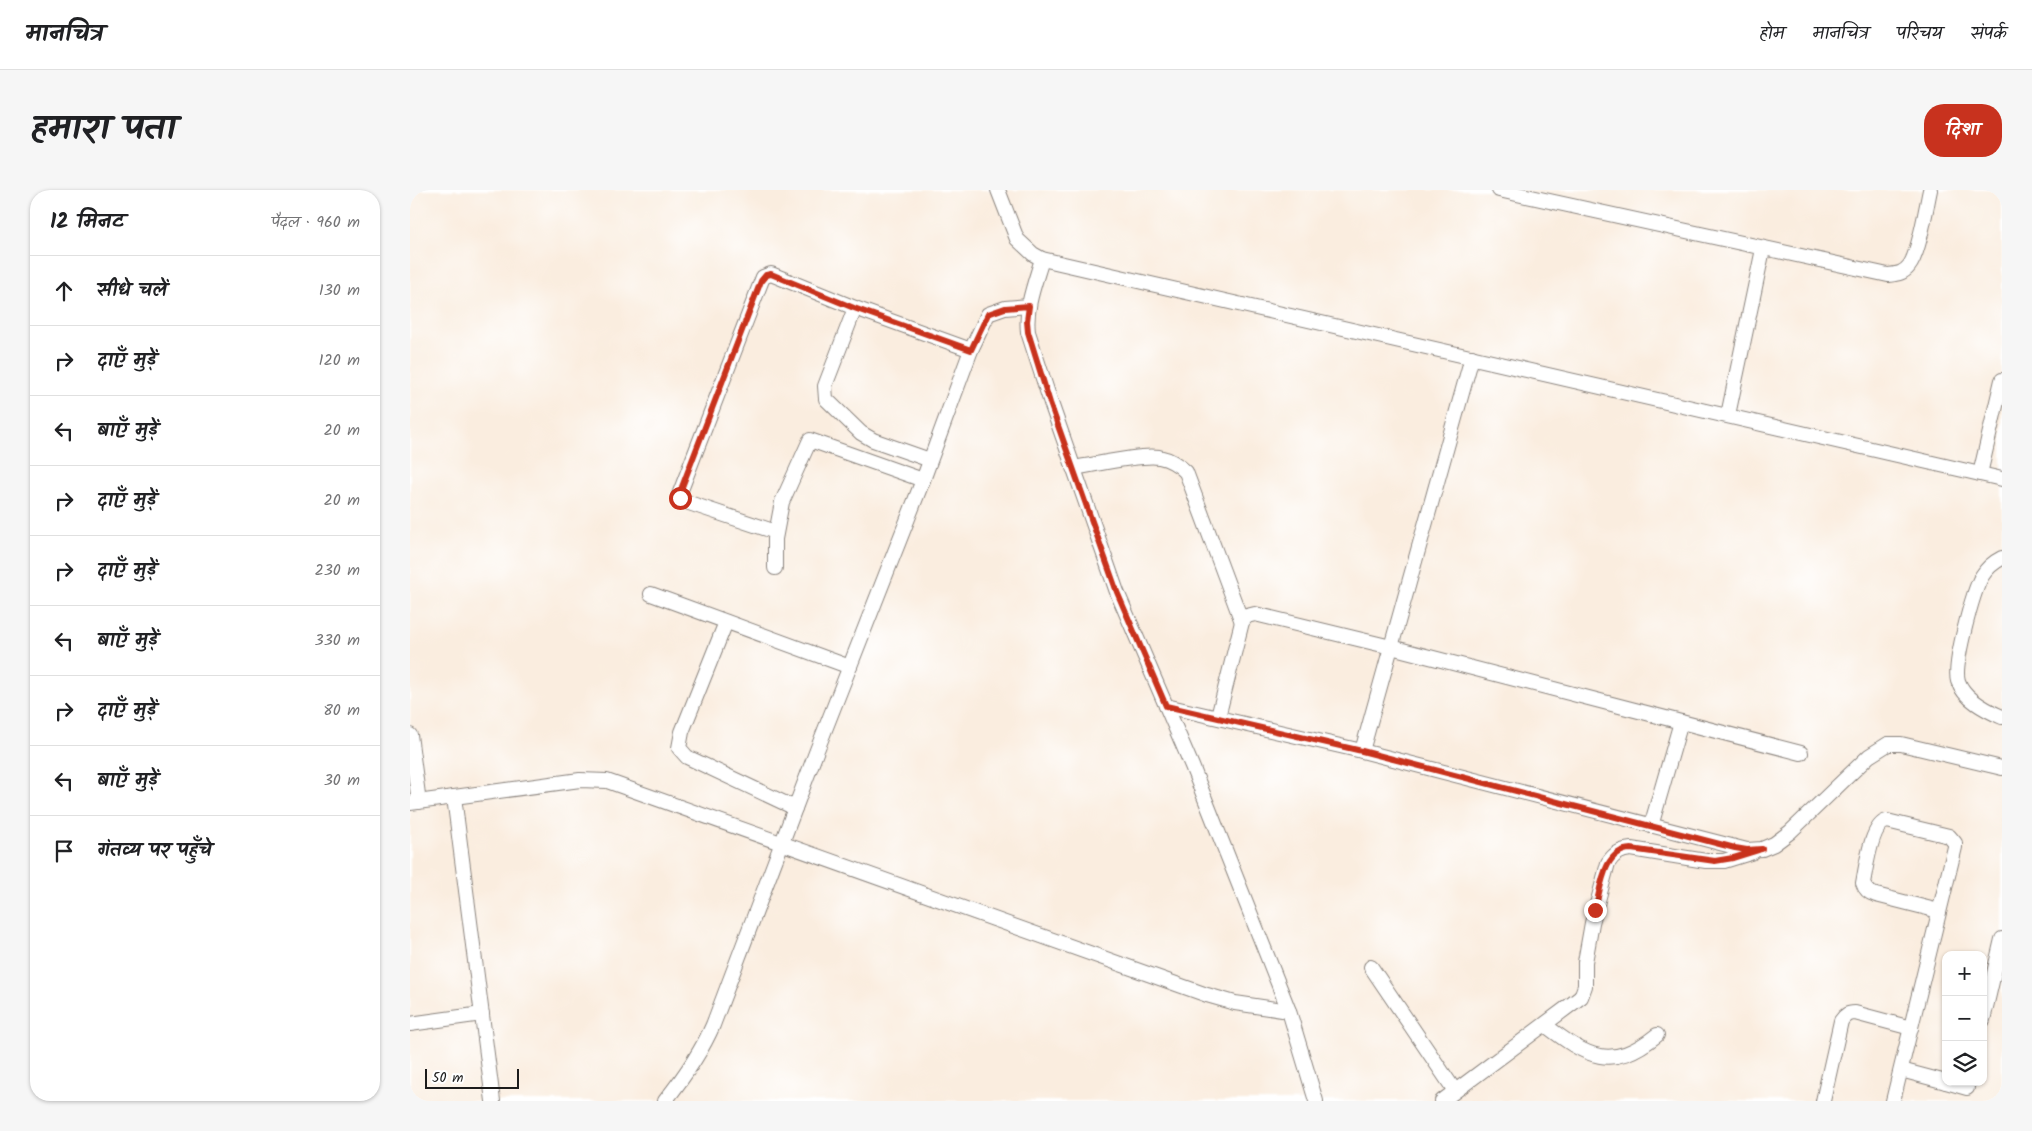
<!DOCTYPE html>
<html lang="hi">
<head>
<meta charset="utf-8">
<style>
  :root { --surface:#fff; --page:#f6f6f6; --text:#202124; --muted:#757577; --line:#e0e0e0; --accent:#c8321e }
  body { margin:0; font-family:Kalam,"Playpen Sans Deva",sans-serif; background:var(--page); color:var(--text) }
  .controls { position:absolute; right:15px; bottom:15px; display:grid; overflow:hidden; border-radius:10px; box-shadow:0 1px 4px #0004 }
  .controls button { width:45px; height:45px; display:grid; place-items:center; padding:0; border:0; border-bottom:1px solid var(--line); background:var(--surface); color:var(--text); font:25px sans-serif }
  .scale { position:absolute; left:15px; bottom:12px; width:94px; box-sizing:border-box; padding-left:5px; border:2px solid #1c1c1c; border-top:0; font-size:14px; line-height:18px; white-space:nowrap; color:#1c1c1c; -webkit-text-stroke:4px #fff; paint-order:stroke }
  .stop { position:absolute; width:15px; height:15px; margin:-11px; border:4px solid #c8321e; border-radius:50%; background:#fff }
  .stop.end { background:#c8321e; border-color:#fff; box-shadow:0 1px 5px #0008 }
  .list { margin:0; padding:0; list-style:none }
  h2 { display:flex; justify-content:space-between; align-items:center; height:65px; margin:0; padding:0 20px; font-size:21px }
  h2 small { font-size:16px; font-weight:400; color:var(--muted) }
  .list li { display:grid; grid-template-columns:32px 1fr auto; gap:15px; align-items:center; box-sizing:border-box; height:70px; padding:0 20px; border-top:1px solid var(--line) }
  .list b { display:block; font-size:19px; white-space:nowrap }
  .list em { font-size:16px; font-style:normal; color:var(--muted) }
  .icon { flex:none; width:28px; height:28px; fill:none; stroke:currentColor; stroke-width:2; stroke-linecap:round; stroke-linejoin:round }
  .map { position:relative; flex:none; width:1592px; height:911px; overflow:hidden; border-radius:20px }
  header { display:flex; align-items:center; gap:30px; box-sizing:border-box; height:70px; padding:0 25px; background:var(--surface); border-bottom:1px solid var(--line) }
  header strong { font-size:24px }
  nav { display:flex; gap:28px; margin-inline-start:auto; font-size:18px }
  .intro { display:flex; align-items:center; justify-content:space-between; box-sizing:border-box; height:120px; padding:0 30px }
  h1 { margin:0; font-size:35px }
  .button { padding:12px 22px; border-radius:20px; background:var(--accent); color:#fff; font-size:18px; font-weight:700 }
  main { display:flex; gap:30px; padding:0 30px }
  aside { flex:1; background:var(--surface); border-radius:20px; box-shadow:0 1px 4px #0004 }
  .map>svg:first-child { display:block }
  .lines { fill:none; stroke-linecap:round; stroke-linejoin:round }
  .minor-casing { stroke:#8b847e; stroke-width:16 }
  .minor { stroke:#fff; stroke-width:14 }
  .route { stroke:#c8321e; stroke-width:6 }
</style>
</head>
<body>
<header>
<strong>मानचित्र</strong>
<nav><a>होम</a><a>मानचित्र</a><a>परिचय</a><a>संपर्क</a></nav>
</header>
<div class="intro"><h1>हमारा पता</h1><a class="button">दिशा</a></div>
<main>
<aside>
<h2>12 मिनट<small>पैदल · 960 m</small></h2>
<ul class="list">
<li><svg class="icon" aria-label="ahead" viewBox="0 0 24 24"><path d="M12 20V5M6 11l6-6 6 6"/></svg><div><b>सीधे चलें</b></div><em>130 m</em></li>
<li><svg class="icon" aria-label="right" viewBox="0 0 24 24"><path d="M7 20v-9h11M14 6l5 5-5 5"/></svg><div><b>दाएँ मुड़ें</b></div><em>120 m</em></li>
<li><svg class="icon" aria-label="left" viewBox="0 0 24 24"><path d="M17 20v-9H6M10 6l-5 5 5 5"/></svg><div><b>बाएँ मुड़ें</b></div><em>20 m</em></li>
<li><svg class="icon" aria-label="right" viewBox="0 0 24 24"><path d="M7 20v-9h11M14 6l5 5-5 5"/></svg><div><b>दाएँ मुड़ें</b></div><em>20 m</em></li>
<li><svg class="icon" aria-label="right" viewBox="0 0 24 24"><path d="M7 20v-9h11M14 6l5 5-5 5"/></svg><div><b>दाएँ मुड़ें</b></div><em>230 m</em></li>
<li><svg class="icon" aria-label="left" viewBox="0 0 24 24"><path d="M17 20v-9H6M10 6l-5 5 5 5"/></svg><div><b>बाएँ मुड़ें</b></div><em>330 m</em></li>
<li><svg class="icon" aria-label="right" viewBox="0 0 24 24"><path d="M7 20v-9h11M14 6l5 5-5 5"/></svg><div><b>दाएँ मुड़ें</b></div><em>80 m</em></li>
<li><svg class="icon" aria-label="left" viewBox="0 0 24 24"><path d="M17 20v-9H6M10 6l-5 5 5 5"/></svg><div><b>बाएँ मुड़ें</b></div><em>30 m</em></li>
<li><svg class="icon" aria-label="arrive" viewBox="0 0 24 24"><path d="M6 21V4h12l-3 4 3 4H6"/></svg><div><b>गंतव्य पर पहुँचे</b></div></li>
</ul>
</aside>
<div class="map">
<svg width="1592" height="911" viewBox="0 0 1592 911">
  <rect width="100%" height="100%" fill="#fff"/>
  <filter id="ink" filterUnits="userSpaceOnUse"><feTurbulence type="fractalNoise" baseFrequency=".02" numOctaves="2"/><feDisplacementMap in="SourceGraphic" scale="10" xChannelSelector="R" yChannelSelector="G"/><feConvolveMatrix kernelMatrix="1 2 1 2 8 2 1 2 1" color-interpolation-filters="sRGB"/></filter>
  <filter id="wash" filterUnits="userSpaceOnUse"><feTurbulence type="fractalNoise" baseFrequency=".0096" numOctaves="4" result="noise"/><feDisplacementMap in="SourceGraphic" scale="20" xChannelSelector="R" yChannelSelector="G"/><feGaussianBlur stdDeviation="1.12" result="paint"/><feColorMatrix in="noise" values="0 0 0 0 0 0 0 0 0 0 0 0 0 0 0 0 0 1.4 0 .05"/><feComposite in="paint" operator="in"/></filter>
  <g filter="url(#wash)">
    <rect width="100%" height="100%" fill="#faeddf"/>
  </g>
  <g filter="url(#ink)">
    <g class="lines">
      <g class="minor-casing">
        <g id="minor">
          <path d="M588 0 607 49 623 64 632 69 1592 289"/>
          <path d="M1089 0 1478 85C1486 84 1493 84 1499 76 1509 64 1516 18 1520 0"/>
          <path d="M632 69C625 93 615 117 618 142L641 213 707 402 782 576 879 821 906 911"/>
          <path d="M445 118 415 196 416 209 451 243 463 250 520 270"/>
          <path d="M1318 225 1353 59"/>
          <path d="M663 278C685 275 730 264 749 267 759 269 769 275 776 282L832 432"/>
          <path d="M1570 284 1592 190"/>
          <path d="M366 342 276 312 269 305 353 87 361 84 445 118 561 160"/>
          <path d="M1592 368C1584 372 1577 378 1572 386 1563 401 1543 475 1548 491 1554 509 1576 520 1592 527"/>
          <path d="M365 378V349L372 312 400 250 513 290"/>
          <path d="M241 404 440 477"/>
          <path d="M316 432 272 542 269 558 277 567 385 618"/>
          <path d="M756 516 952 561 1337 660 1352 659 1364 654 1380 642 1459 566 1478 554H1491L1592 578"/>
          <path d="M808 527 832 432 837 426 845 424 981 457 1391 563"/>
          <path d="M0 545 9 612"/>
          <path d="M952 561 1062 167"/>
          <path d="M44 607 83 911"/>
          <path d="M0 613 170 590 197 591 797 805 825 813 879 821"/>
          <path d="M1241 636 1271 532"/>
          <path d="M961 777 1045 901"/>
          <path d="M1573 830 1592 749"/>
          <path d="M0 834 72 824"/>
          <path d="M1135 835C1177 867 1201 882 1247 845"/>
          <path d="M1491 880 1536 892"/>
          <path d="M1536 892 1557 898"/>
          <path d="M255 911C274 887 291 863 303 835L407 560 513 290 561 160 578 124 595 118 619 116"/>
          <path d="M1032 911 1171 807 1175 796V772L1182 733 1198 673C1204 664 1210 660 1221 659L1296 671H1314L1343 662"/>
          <path d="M1413 911 1431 831C1435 825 1438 823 1445 823L1501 838"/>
          <path d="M1483 911 1545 657V653L1539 646 1477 631C1461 634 1456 678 1453 693 1455 700 1459 703 1466 705L1529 721"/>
        </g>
      </g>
      <use href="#minor" class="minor"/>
    </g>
  </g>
  <g class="lines" filter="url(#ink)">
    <path class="route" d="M270 308V302L351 91 356 85 361 84 444 118 561 160 578 124 595 118 619 116 617 131 618 142 640 213 707 402 756 516 952 561 1325 658 1337 660 1352 659 1323 668 1305 671 1221 659C1193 660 1191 698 1185 720"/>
  </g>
</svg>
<div class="controls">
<button>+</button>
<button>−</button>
<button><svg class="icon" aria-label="layers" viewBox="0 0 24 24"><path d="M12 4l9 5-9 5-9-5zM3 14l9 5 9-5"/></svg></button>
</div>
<div class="scale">50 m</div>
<div class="stop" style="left:270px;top:308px"></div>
<div class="stop end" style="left:1185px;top:720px"></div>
</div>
</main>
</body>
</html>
